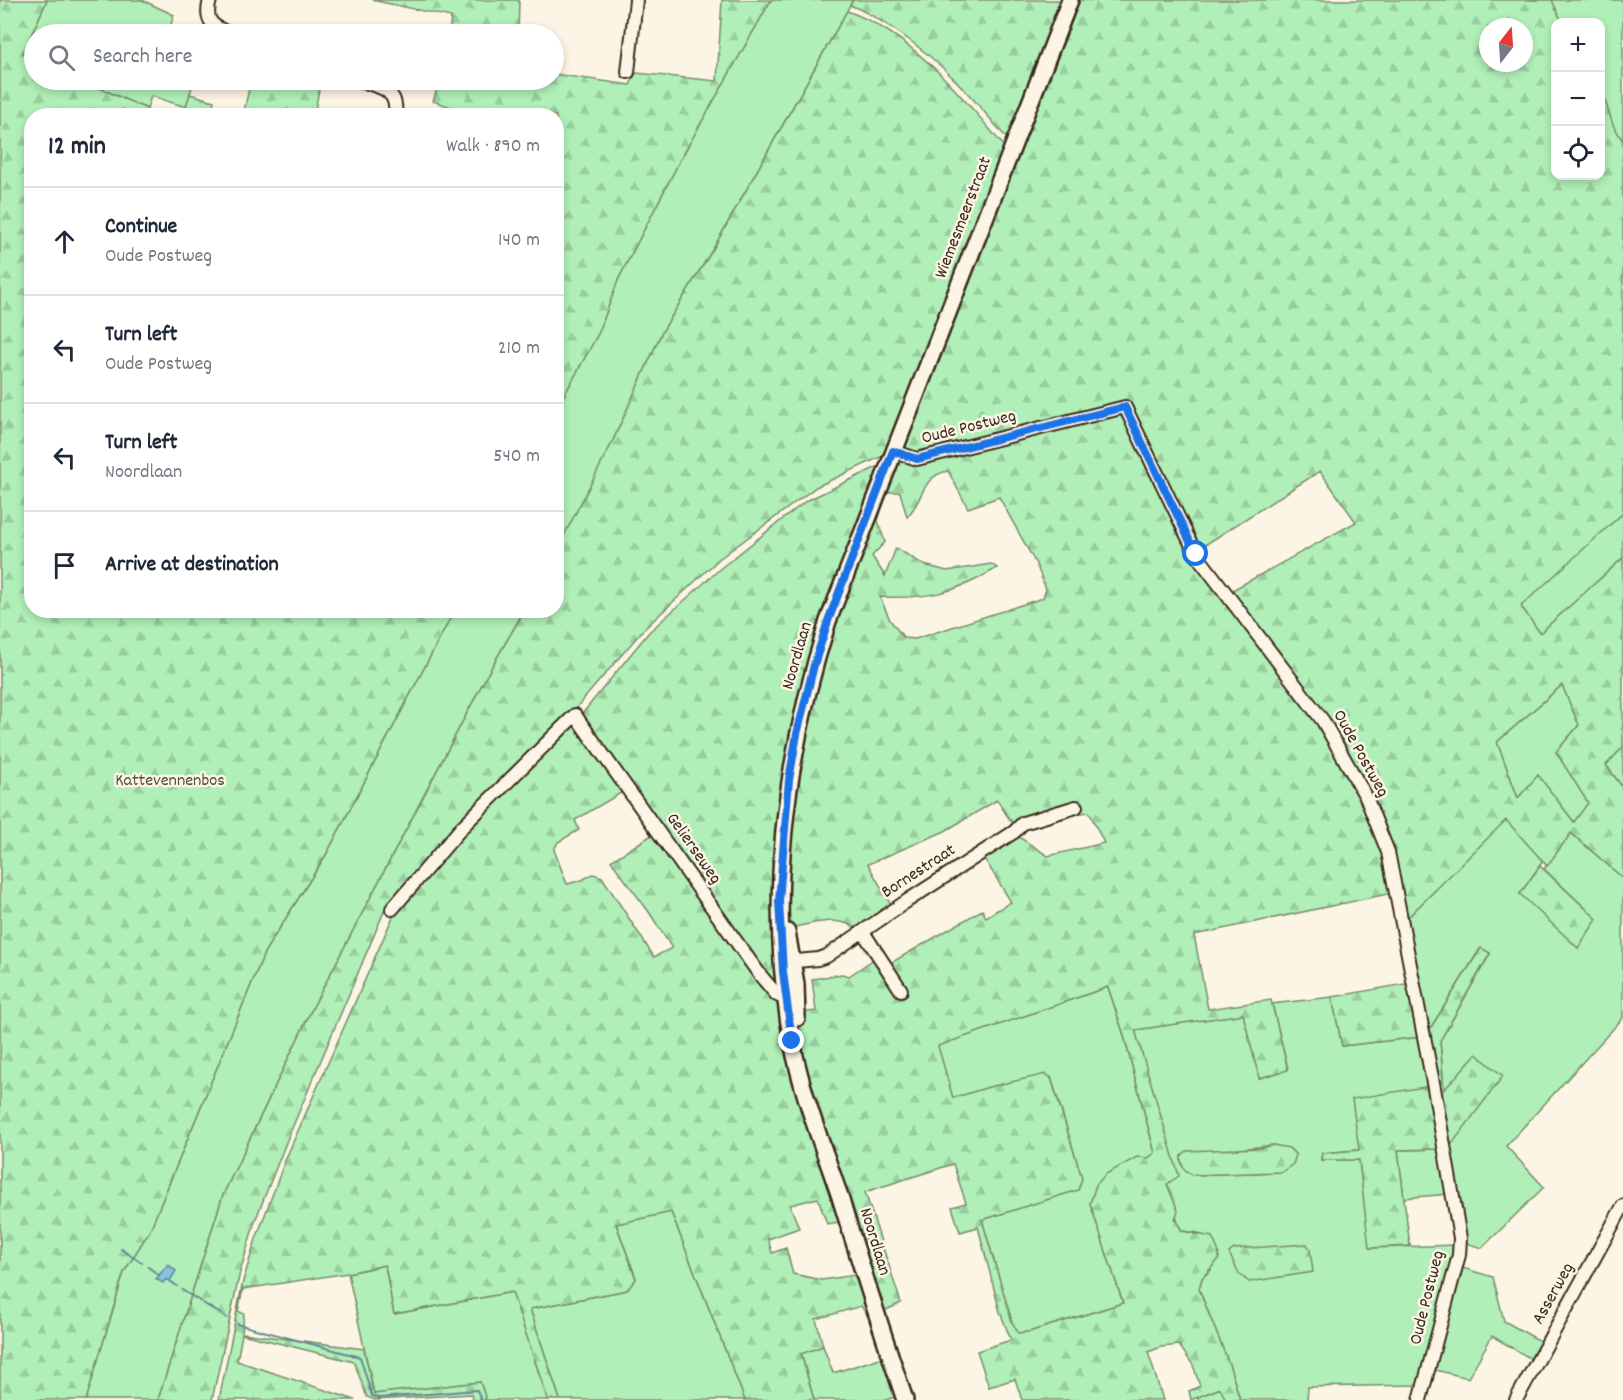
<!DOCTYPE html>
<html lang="en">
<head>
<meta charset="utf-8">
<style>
  :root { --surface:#fff; --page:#f2f2f3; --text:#1f2937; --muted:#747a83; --line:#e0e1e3 }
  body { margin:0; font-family:Dekko,sans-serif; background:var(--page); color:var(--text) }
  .controls { position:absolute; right:18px; top:18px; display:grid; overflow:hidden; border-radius:12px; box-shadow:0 3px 9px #0003 }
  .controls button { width:54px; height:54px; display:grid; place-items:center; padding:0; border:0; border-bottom:2px solid var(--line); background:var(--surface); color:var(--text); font:30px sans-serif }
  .compass { position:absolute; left:1479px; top:18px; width:54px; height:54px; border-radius:50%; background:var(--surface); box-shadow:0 3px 9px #0003; rotate:17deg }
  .stop { position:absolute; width:18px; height:18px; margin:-14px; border:4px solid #1a73e8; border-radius:50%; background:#fff }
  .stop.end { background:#1a73e8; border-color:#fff; box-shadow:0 2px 6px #0008 }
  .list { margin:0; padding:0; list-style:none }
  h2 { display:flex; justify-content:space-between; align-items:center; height:78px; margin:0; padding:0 24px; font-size:26px }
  h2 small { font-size:20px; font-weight:400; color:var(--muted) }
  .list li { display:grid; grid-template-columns:39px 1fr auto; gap:18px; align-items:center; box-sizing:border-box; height:108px; padding:0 24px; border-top:2px solid var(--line) }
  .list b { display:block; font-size:22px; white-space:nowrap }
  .list p { margin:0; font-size:20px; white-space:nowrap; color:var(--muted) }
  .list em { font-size:20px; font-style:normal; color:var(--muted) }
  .icon { flex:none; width:33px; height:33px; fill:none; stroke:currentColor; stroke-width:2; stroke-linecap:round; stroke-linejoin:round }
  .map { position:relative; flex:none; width:1623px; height:1400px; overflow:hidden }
  .search { position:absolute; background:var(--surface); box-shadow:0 3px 9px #0003; left:24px; top:24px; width:540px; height:66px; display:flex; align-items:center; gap:15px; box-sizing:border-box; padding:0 21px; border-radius:33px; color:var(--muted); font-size:22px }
  .panel { position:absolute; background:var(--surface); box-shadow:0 3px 9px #0003; left:24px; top:108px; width:540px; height:510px; border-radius:24px }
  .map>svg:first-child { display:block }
  .grass { fill:#b0efb7; stroke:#768c6a; stroke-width:1.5; fill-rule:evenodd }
  .forest { fill:url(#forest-firs); stroke:#768c6a; stroke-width:1.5; fill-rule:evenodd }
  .water { fill:url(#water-ripples); stroke:#668694; stroke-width:1.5 }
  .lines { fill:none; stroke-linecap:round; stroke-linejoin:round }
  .stream { stroke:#668694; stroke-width:2 }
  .minor-casing { stroke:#3b2a1e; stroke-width:16 }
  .major-casing { stroke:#3b2a1e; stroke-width:20 }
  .minor { stroke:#fcf5e5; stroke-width:12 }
  .major { stroke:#fcf5e5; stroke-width:15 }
  .route { stroke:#1a73e8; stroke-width:8 }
  .labels { text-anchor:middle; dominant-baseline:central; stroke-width:5; stroke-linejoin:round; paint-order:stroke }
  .street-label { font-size:18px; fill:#3b2a1e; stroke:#fcf5e5 }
  .park-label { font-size:18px; fill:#52513d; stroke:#fcf5e5 }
</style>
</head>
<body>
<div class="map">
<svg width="1623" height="1400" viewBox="0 0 1623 1400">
  <defs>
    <pattern id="forest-firs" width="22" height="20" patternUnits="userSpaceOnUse" patternTransform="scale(1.5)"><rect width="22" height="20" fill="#b0efb7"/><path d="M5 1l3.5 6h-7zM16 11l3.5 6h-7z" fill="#98cd9d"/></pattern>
    <pattern id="water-ripples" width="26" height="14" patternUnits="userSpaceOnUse" patternTransform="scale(1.5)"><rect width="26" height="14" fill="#82c4e2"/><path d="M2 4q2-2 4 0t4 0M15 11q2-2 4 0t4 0" fill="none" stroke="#6c9fb7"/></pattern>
  </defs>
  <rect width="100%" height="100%" fill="#fcf5e5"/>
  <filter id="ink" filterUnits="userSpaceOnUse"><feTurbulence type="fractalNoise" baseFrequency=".0167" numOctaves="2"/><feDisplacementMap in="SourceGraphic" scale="12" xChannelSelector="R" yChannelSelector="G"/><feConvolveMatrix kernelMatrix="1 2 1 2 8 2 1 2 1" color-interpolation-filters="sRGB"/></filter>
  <g filter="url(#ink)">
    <g class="grass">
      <path d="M47 0H142L174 15 168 34H34V59L23 54Z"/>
      <path d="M771 0H853L713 249 662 332 611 445 557 553V408L599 332 618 280 680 160Z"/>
      <path d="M1532 0H1623V194L1601 146 1600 22H1556Z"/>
      <path d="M81 80H194L186 107 151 96 147 109Z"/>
      <path d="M1623 513V558L1540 633 1520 606Z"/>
      <path d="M454 611H524L487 675 312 1009 223 1195 158 1400H86L124 1272 150 1230 265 951 327 853Z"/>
      <path d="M1562 685 1579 725 1556 752 1589 803 1574 822 1538 776 1518 798 1497 742Z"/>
      <path d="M1623 747V788L1606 765Z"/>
      <path d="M1506 819 1543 861 1520 894 1597 919 1544 869 1571 833 1623 878V1018L1506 1146 1544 1187 1482 1248 1466 1243 1459 1194 1449 1148 1440 1041 1490 954 1480 949 1428 1032 1406 919Z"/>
      <path d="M1108 987 1123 1032 1155 1153 1090 1203 1123 1303 1029 1332 1018 1333 1012 1322 982 1220 1078 1190 1082 1178 1051 1077 989 1087 953 1099 937 1046Z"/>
      <path d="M1332 997 1342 1046 1421 1037 1430 1086 1359 1150 1322 1153 1321 1160H1359L1370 1248 1455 1245 1453 1260 1417 1385 1308 1387 1307 1400H1240L1229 1364 1199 1289 1202 1278 1211 1270 1199 1233 1182 1231C1171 1213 1177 1200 1167 1184L1135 1030 1243 1014 1260 1078 1288 1069 1272 1004ZM1273 1145 1282 1172 1193 1175C1183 1170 1181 1166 1181 1156Z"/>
      <path d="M1441 1149 1449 1194 1404 1198 1398 1150Z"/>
      <path d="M671 1212 745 1400H560L530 1309 627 1290 636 1278 616 1224Z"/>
      <path d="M385 1265 394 1314 512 1292 548 1400H486L480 1382 374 1394 348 1273Z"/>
      <path d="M1459 1267 1493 1277 1504 1321 1542 1342 1533 1360 1492 1336 1468 1378 1431 1369Z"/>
      <path d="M823 1346 833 1373 883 1357 895 1397 886 1400H814L801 1353Z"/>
      <path d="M1221 1388 1226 1400H1198L1197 1397Z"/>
    </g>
    <g class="forest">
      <path d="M0 0H47L23 53 34 59V80H81L147 109 146 115 32 116V610L454 611 327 853 265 951 150 1230 124 1272 86 1400H0Z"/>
      <path d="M372 0H519L518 34H449L451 17Z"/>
      <path d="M722 0H771L680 160 618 280 599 332 557 408 556 116 475 115 433 101 440 80H554V74L630 85 636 73 717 81Z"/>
      <path d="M853 0H1065L1009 141C973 98 945 64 898 32 882 21 868 12 850 5Z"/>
      <path d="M1080 0H1552L1562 22H1556V176H1600L1601 88 1613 125 1623 141V513L1521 606 1540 633 1623 558V747L1606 765 1623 788V878L1571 833 1547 866 1506 820 1406 919 1392 893 1194 935 1208 1009 1271 1000 1288 1070 1259 1078 1243 1014 1135 1030 1179 1176 1167 1184 1178 1211 1175 1219 1182 1231 1212 1237 1218 1250 1219 1259 1202 1278 1199 1289 1229 1364 1240 1400H1226L1220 1388 1191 1400 1189 1391 1200 1386 1193 1365 1179 1345 1161 1347 1148 1352 1163 1400H1022L1015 1379 989 1387 977 1351 1011 1340 1000 1312 978 1227 960 1232 952 1207 966 1203 953 1164 865 1192 901 1303 869 1318 861 1306 816 1319 823 1346 801 1354 814 1400H745L671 1212 616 1224 636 1279 627 1290 530 1309 560 1400H548L512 1292 394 1314 385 1265 348 1273 243 1289 238 1311 244 1314 242 1333 364 1349 374 1394 480 1382 486 1400H473L471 1394 375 1400 367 1397 354 1362 242 1334 237 1361 355 1400H219L243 1281 256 1239 286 1158 395 912 467 826 582 714 649 632 722 567 806 501 875 468 901 459ZM1488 27H1524V63H1488ZM948 471 968 508 999 497 1036 564 1046 589 1043 598 915 639 904 638 890 620 880 597C926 599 957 593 997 568L991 564 947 571 924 565 896 548 885 576 872 556 885 542 878 521 887 492H900L907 517C924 500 921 476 948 471ZM1320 471 1356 522 1229 592 1197 550ZM1562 685 1579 725 1556 752 1588 803 1574 822 1538 775 1518 798 1497 742ZM624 791 655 833 611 861 649 912 672 948 654 957 602 877 593 874 582 880 567 884 554 850 558 842 579 830 575 820ZM997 800 1010 820 1023 830 1045 818 1089 812 1104 843 1048 856 1019 837 1004 839 982 855 1011 902 986 917 982 910 884 967 877 957 849 976 842 974 812 979 816 1011 801 1013 793 927C814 924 844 913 859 932L892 907 868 864 945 831ZM1108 987 1123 1032 1155 1153 1148 1158 1137 1157 1106 1174 1096 1185 1090 1203 1123 1303 1029 1332 1018 1333 1012 1322 982 1220 1078 1190 1082 1178 1051 1078 1046 1074 989 1087 953 1098 938 1046ZM818 1198 827 1224 839 1222 856 1275 822 1280 793 1274 786 1248 772 1253 768 1239 799 1228 790 1205Z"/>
      <path d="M847 11C913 34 964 98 1007 150L887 454 816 487 719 559 643 630 569 716 386 907 287 1140 255 1221 240 1272 212 1400H158L223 1195 312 1009 487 675 524 611 556 610 557 549 611 445 662 332 713 249Z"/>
      <path d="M251 80H321L314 115H243Z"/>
      <path d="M190 94 214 101 210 115H183Z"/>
      <path d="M1540 866 1597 919 1578 948 1520 894Z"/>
      <path d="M1481 948 1490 953 1440 1041 1444 1090 1476 1054 1503 1076 1449 1148 1428 1032Z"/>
      <path d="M1410 983 1421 1037 1342 1046 1332 997Z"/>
      <path d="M1430 1086 1441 1149 1398 1150 1410 1246 1369 1248 1359 1160H1321L1322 1153 1359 1150 1352 1099Z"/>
      <path d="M1273 1145 1289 1148 1296 1155 1293 1164 1282 1172 1193 1175C1183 1170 1181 1166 1181 1156L1187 1151 1260 1148Z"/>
      <path d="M1307 1244 1310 1250 1313 1272 1249 1282 1239 1274 1229 1253 1234 1249Z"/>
    </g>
    <path class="water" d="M168 1264 176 1271 170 1281 166 1279 163 1283 156 1279Z"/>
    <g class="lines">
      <g class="stream">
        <path d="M121 1249 142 1263"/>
        <path d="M148 1267 159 1275"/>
        <path d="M170 1281 177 1286"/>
        <path d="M182 1290 227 1318"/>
        <path d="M237 1324 360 1357 372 1396 379 1398 477 1390 481 1400"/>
      </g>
      <g class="minor-casing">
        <g id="minor">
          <path d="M210 0C204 21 212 26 230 34"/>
          <path d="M628 72 636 0"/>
          <path d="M355 80C376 86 399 87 395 116"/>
          <path d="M893 451 917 459 1125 407 1196 554 1323 721 1366 797 1388 852 1434 1088 1460 1238 1459 1255 1420 1400"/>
          <path d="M392 909 463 826 575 715 760 975 777 995 786 999"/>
          <path d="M863 932 901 990"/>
          <path d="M786 962 818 959 827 956 907 901 1014 832 1023 823 1076 807"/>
          <path d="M1516 1400 1623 1206"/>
        </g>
      </g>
      <g class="major-casing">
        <g id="major">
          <path d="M787 932 796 984 797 1018"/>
          <path d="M905 1400C882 1332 861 1265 840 1197 823 1146 802 1095 792 1041 766 900 785 757 828 621L1070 0"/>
        </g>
      </g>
      <use href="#minor" class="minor"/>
      <use href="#major" class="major"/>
    </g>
  </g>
  <g class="lines" filter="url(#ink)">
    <path class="route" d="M792 1041 783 972 779 901 789 780 797 734 814 665 828 621 893 451 917 459 1125 407 1196 554"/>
  </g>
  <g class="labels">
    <g class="street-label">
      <text transform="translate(964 218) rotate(-69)">Wiemesmeerstraat</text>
      <text transform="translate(969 428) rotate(-14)">Oude Postweg</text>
      <text transform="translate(798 656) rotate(-74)">Noordlaan</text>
      <text transform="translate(1360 754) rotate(61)">Oude Postweg</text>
      <text transform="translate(693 849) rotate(55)">Gelierseweg</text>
      <text transform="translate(919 872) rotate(-33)">Bornestraat</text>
      <text transform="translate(874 1242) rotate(73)">Noordlaan</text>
      <text transform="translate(1554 1294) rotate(-61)">Asserweg</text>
      <text transform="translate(1428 1298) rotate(-76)">Oude Postweg</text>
    </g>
    <g class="park-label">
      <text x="170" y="781">Kattevennenbos</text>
    </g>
  </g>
</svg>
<div class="controls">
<button>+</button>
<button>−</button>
<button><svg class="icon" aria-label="locate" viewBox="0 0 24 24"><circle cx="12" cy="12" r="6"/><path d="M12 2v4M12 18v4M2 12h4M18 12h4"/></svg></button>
</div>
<svg class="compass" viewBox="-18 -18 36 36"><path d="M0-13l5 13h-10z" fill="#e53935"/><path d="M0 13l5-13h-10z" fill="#747a83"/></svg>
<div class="stop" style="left:1196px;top:554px"></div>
<div class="stop end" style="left:792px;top:1041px"></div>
<div class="search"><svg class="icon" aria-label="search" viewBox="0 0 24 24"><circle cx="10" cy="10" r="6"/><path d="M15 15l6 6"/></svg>Search here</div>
<section class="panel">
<h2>12 min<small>Walk · 890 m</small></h2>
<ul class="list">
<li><svg class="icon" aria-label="ahead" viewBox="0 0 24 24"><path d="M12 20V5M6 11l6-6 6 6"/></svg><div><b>Continue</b><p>Oude Postweg</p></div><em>140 m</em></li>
<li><svg class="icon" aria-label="left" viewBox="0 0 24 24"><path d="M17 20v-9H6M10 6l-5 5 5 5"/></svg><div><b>Turn left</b><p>Oude Postweg</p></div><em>210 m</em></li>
<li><svg class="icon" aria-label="left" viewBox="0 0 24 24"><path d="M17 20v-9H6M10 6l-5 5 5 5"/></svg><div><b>Turn left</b><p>Noordlaan</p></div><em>540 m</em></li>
<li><svg class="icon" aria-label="arrive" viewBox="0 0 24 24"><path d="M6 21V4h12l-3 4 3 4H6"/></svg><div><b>Arrive at destination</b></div></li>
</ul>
</section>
</div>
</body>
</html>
